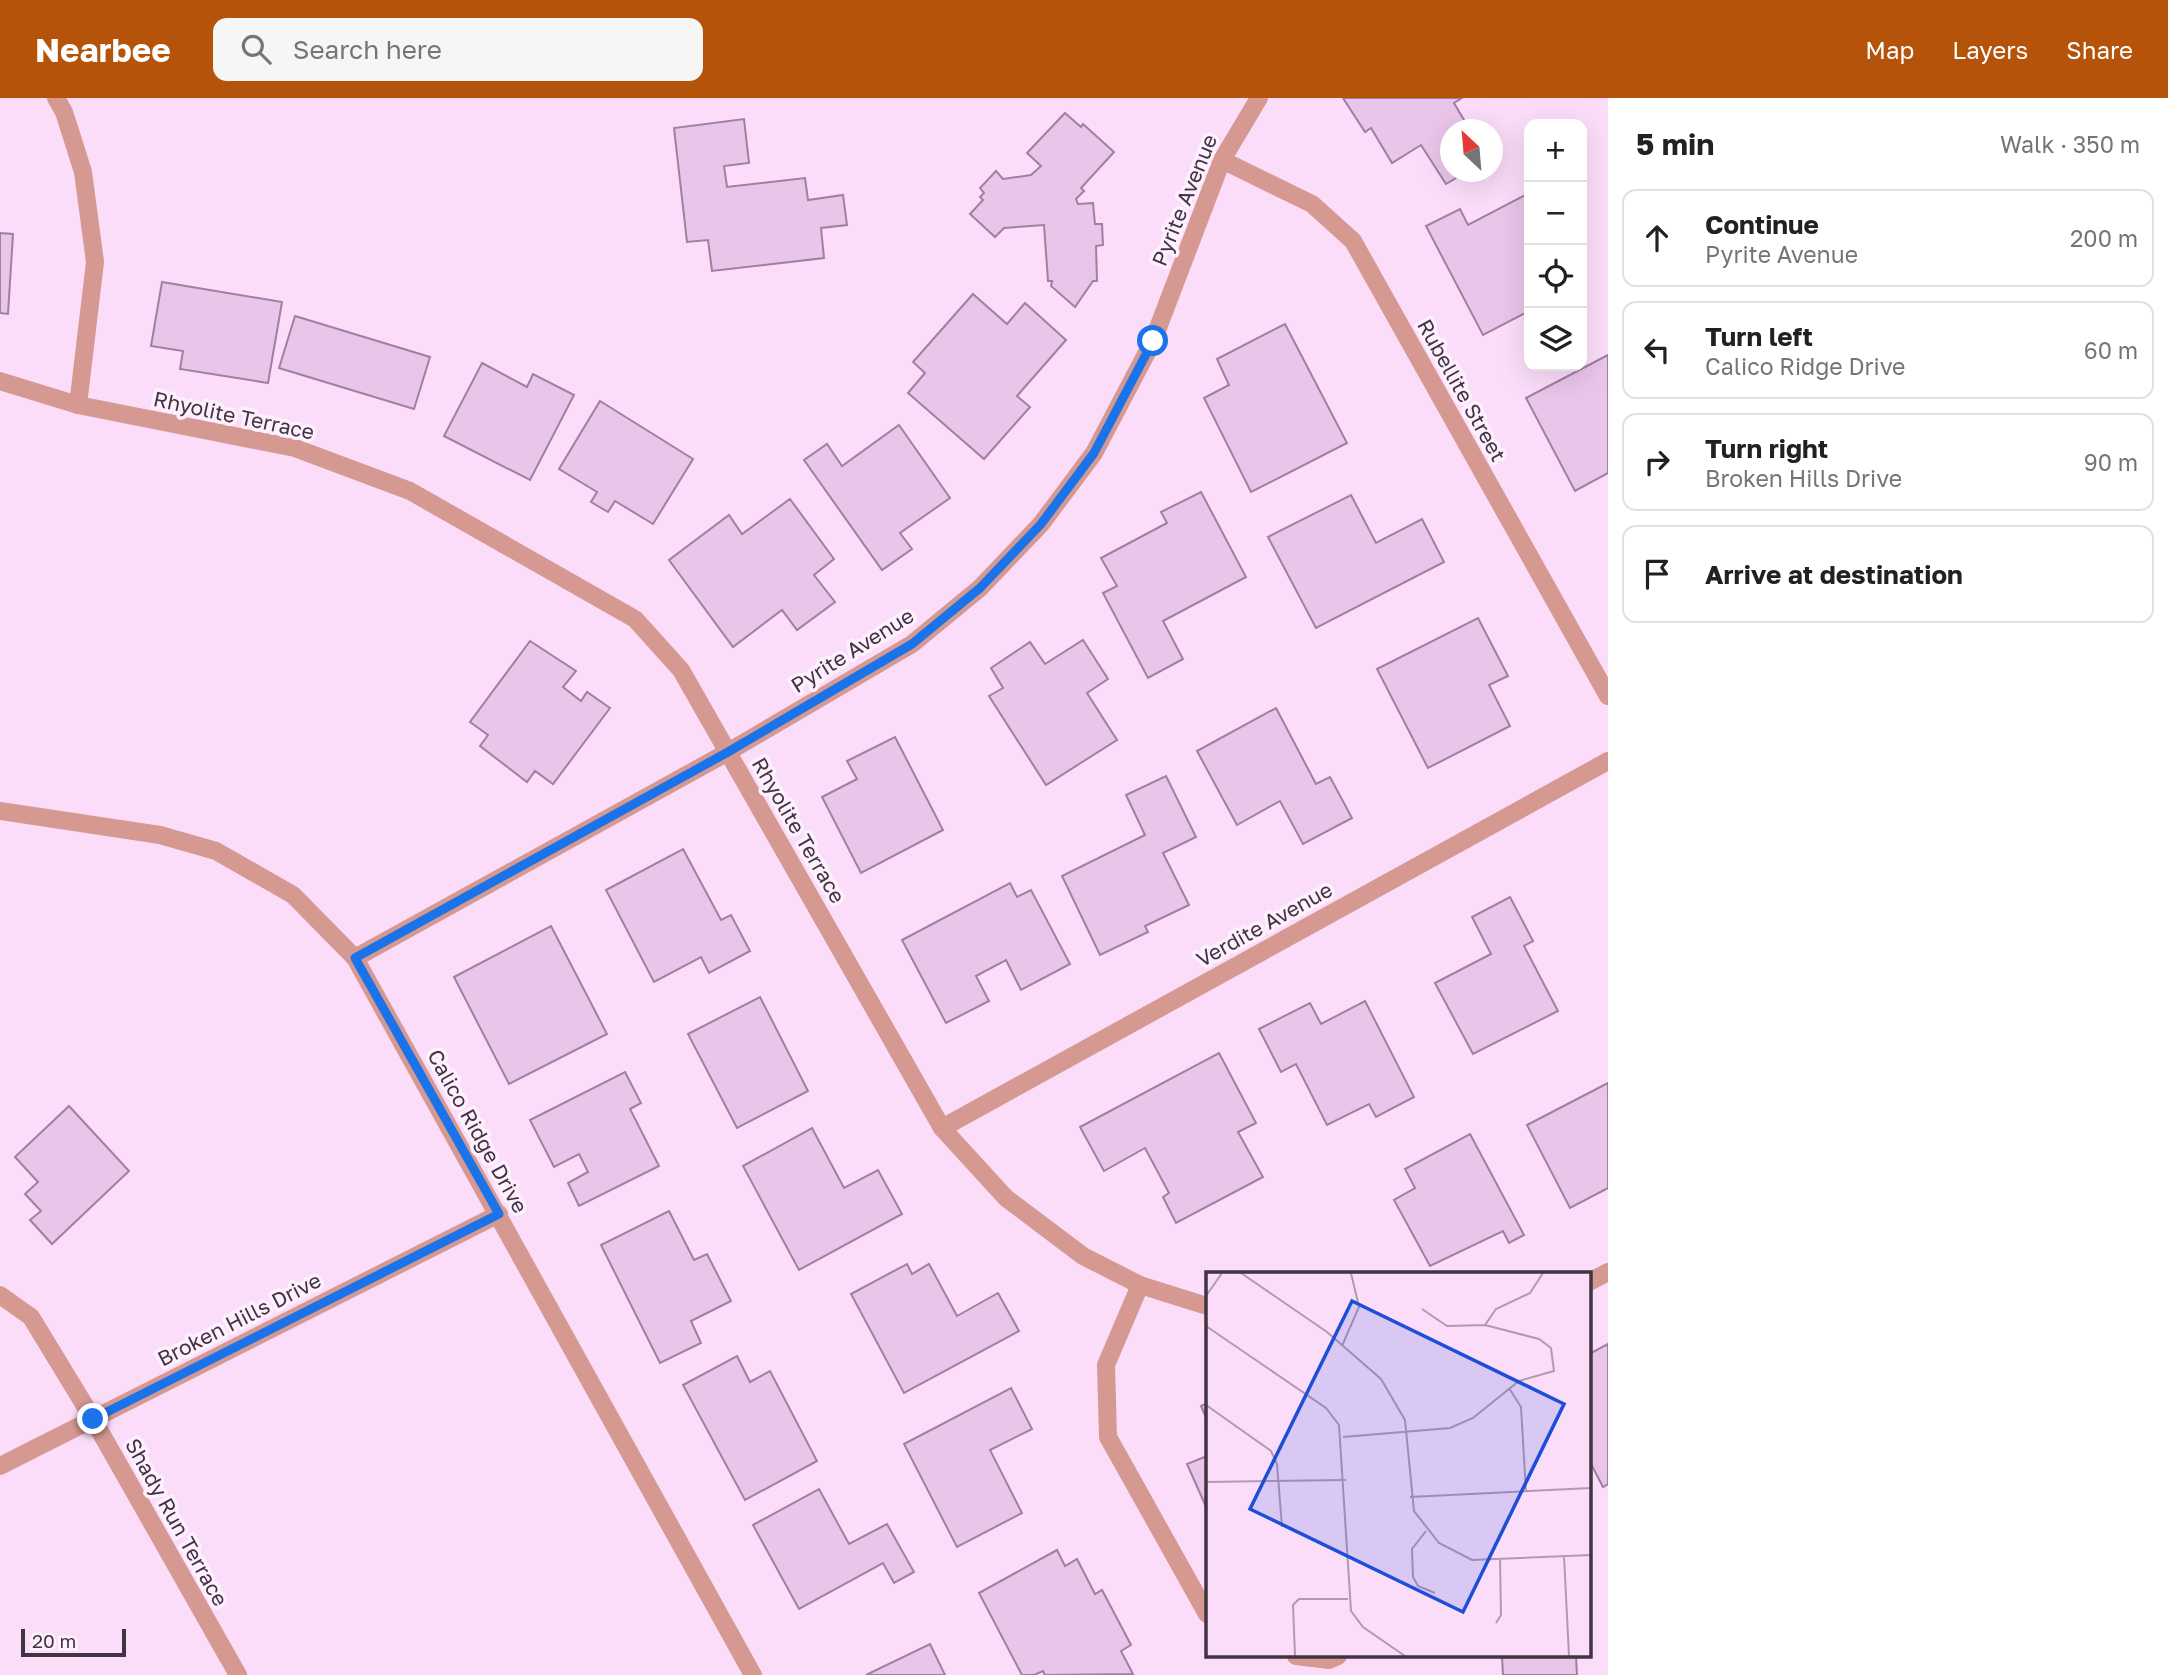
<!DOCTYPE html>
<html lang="en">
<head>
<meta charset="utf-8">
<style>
  :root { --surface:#fff; --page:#f6f6f6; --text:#202124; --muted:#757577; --line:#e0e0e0; --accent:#b45309 }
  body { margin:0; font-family:"Golos Text",sans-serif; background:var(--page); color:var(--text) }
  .controls { position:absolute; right:21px; top:21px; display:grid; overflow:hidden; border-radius:14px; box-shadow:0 7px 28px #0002 }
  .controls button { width:63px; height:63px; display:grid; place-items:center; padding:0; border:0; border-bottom:2px solid var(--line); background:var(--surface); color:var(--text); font:35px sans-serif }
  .compass { position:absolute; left:1440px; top:21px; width:63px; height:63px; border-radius:50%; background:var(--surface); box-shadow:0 7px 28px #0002; rotate:334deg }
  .scale { position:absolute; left:21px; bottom:18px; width:105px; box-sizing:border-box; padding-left:7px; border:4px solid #423341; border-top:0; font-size:19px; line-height:24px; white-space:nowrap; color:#423341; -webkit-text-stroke:5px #fff0ff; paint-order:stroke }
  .stop { position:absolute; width:21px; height:21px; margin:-16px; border:5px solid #1a73e8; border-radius:50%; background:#fff }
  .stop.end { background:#1a73e8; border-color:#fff; box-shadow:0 2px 7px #0008 }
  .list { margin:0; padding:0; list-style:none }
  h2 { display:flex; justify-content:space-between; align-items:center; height:91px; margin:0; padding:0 28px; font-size:30px }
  h2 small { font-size:23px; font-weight:400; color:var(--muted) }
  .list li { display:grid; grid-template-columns:46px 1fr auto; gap:21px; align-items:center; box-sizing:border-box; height:98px; margin:0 14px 14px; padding:0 14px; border:2px solid var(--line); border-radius:14px }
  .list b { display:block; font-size:26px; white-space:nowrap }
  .list p { margin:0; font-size:23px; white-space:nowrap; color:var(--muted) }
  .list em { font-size:23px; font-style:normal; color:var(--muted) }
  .icon { flex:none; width:38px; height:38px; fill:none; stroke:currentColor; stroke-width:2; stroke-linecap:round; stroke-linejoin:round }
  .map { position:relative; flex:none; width:1608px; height:1577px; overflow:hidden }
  header { display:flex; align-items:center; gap:42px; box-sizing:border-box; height:98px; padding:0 35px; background:var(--accent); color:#fff }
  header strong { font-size:33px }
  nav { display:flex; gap:38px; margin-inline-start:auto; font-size:24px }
  .search { width:490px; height:63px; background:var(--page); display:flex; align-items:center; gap:18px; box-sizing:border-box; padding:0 24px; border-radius:14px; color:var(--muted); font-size:26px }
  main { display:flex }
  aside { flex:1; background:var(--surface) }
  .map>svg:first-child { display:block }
  .building { fill:#e9c5e9; stroke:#a07fa0; stroke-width:2 }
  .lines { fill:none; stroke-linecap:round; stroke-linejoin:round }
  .minor { stroke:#d59992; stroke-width:18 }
  .tertiary { stroke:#d59992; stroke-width:18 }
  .route { stroke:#1a73e8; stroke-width:9 }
  .labels { text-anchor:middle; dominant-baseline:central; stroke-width:7; stroke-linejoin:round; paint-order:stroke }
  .street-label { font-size:21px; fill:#423341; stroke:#fff0ff }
  .inset-road { fill:none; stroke:#b199b0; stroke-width:2 }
  .view { fill:#1d4ed8; fill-opacity:0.15; stroke:#1d4ed8; stroke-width:3.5 }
  .inset-edge { fill:none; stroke:#423341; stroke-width:3.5 }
</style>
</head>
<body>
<header>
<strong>Nearbee</strong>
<div class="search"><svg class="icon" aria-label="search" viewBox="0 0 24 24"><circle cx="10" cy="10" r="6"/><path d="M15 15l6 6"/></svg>Search here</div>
<nav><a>Map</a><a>Layers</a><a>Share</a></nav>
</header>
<main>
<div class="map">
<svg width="1608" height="1577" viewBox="0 0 1608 1577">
  <rect width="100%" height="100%" fill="#fbddfa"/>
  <g class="building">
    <path d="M1343 0H1462L1454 5 1470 32H1450V74H1466L1446 86 1421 47 1392 65 1371 30 1365 34Z"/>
    <path d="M1065 15 1081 29 1083 26 1114 54 1081 90 1084 93 1076 101 1078 106 1093 105 1095 126H1102L1103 147 1096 148 1097 183H1093L1075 209 1051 188 1052 183H1048L1044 127 1004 130 995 139 970 116 983 102 980 99 984 95 980 90 996 73 1003 81 1031 77 1041 68 1027 55Z"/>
    <path d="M744 21 749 65 724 68 727 89 805 80 808 102 843 97 847 127 821 130 824 160 712 173 708 142 687 144 674 30Z"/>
    <path d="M1529 95V145L1527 146 1529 213 1483 237 1426 128 1460 111 1468 127Z"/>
    <path d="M0 135 13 136 8 216 0 215Z"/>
    <path d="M162 184 282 204 268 285 180 271 183 253 151 248Z"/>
    <path d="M973 196 1007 226 1025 205 1066 242 1017 298 1030 309 984 361 908 295 925 275 913 264Z"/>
    <path d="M295 218 430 259 414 311 279 270Z"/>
    <path d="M1285 226 1347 345 1251 394 1204 300 1229 287 1217 261Z"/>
    <path d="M1608 257V375L1575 393 1526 300Z"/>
    <path d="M482 265 527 289 533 276 574 297 530 382 444 338Z"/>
    <path d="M600 303 693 361 653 426 615 403 608 414 591 404 597 394 559 371Z"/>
    <path d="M899 327 950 400 900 435 912 451 882 472 804 362 827 346 842 368Z"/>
    <path d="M1201 394 1246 479 1163 523 1183 561 1148 580 1103 495 1117 488 1101 460 1167 425 1161 414Z"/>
    <path d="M1351 397 1376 445 1422 421 1444 464 1316 530 1268 439Z"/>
    <path d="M790 401 834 461 814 477 835 504 797 532 782 512 733 549 669 462 729 417 742 436Z"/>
    <path d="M1478 520 1508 578 1489 587 1510 628 1428 670 1377 571Z"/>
    <path d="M1083 542 1108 581 1087 595 1117 642 1046 687 989 598 1003 590 991 570 1030 544 1045 566Z"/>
    <path d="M530 543 576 573 563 589 581 603 587 594 610 610 553 686 535 673 527 684 480 648 488 637 470 624Z"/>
    <path d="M1276 610 1316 686 1330 679 1352 720 1303 746 1280 703 1237 727 1197 653Z"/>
    <path d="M895 639 943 732 861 775 822 699 857 681 847 663Z"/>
    <path d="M1166 678 1196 739 1163 755 1189 807 1145 828 1148 834 1100 857 1062 778 1145 737 1126 697Z"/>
    <path d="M683 751 721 822 731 817 750 853 709 875 701 859 654 884 606 792Z"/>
    <path d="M1010 785 1017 799 1031 792 1070 866 1021 892 1006 862 976 878 989 903 946 925 902 842Z"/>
    <path d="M1510 799 1533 843 1524 848 1558 913 1473 956 1435 885 1491 856 1472 819Z"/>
    <path d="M551 828 607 936 509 986 454 879Z"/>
    <path d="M760 899 808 993 737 1030 688 936Z"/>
    <path d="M1365 903 1414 999 1376 1019 1369 1006 1327 1027 1296 966 1281 974 1259 931 1310 905 1321 926Z"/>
    <path d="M1219 955 1256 1025 1238 1034 1263 1079 1176 1125 1163 1099 1169 1095 1145 1050 1104 1073 1080 1029Z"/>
    <path d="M625 974 641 1005 630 1011 659 1068 579 1108 568 1085 588 1074 579 1056 554 1069 530 1022Z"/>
    <path d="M1608 985V1090L1570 1110 1527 1027Z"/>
    <path d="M69 1008 129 1073 52 1146 30 1122 41 1113 25 1096 38 1084 15 1059Z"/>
    <path d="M812 1030 844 1090 878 1072 902 1116 799 1172 743 1068Z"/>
    <path d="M1470 1036 1524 1137 1509 1145 1503 1133 1430 1168 1394 1102 1415 1090 1405 1071Z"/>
    <path d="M669 1113 694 1162 707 1156 731 1203 691 1223 701 1245 660 1265 601 1147Z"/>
    <path d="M907 1166 912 1176 929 1166 957 1218 998 1195 1019 1233 904 1295 851 1196Z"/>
    <path d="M1608 1246V1386L1603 1389 1589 1362V1256Z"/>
    <path d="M737 1258 750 1284 770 1273 817 1363 745 1402 683 1287Z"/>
    <path d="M1011 1290 1032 1331 990 1352 1022 1415 957 1449 904 1346Z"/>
    <path d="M1207 1305V1322L1201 1308Z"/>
    <path d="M1207 1358V1411L1187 1366Z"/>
    <path d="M819 1391 849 1446 887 1426 914 1474 894 1485 883 1465 799 1511 753 1427Z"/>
    <path d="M1057 1452 1065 1468 1077 1461 1095 1496 1102 1492 1131 1547 1121 1553 1133 1576 1045 1577 1043 1573 1034 1577H1022L979 1495Z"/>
    <path d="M930 1546 945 1577H866Z"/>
    <path d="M1502 1558H1576L1577 1577H1503Z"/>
  </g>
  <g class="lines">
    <g class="minor">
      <path d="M56 0 64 14 83 74 95 164 78 307"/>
      <path d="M1222 62 1312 106 1353 143 1608 598"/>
      <path d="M0 283 78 307 295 350 410 393 635 521 681 572 942 1030 1006 1100 1083 1158 1140 1187 1207 1208"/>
      <path d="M355 860 728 654 912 546 980 490 1041 426 1094 355 1153 243 1222 62 1259 0"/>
      <path d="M942 1030 1608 663"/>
      <path d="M1589 1184 1608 1174"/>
      <path d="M1140 1187 1106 1267 1108 1339 1207 1516"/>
      <path d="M0 1197 31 1219 93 1321 238 1577"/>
      <path d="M0 1368 499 1116"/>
      <path d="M1296 1558 1329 1562 1338 1558"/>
    </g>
    <path class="tertiary" d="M0 713 160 737 216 753 293 797 355 860 753 1577"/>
  </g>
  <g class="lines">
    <path class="route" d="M93 1321 499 1116 355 860 728 654 912 546 980 490 1041 426 1094 355 1153 243"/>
  </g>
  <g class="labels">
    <g class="street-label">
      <text transform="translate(1184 102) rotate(-68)">Pyrite Avenue</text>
      <text transform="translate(1462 292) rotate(61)">Rubellite Street</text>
      <text transform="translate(234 317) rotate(12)">Rhyolite Terrace</text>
      <text transform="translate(852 552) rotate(-32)">Pyrite Avenue</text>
      <text transform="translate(799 732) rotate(60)">Rhyolite Terrace</text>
      <text transform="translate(1264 826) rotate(-29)">Verdite Avenue</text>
      <text transform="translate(478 1033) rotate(61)">Calico Ridge Drive</text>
      <text transform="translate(239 1221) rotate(-27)">Broken Hills Drive</text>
      <text transform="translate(177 1424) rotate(61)">Shady Run Terrace</text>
    </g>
  </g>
  <g transform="translate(1206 1174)">
    <rect width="385" height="385" fill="#fbddfa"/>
    <path class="inset-road" d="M35 1 121 60 175 107 199 148 208 239 233 271 266 288 385 283M0 24 16 1M279 53 290 37 324 21 337 1M0 54 120 136 133 153 145 339 157 355 199 384M136 74 153 35 145 1M303 116 315 135 320 220M0 133 65 179 71 192 76 255M137 165 244 156 267 146 313 109 348 99 345 76 333 67 279 53 241 54 216 37M0 210 140 208M204 225 385 216M220 259 206 277 207 305 212 314 229 321M358 284 363 384M290 351 295 343 294 287M89 384 87 333 93 327H142"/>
    <path class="view" d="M146 29 358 132 257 340 44 237Z"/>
    <rect width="385" height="385" class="inset-edge"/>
  </g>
</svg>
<div class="controls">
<button>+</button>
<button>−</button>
<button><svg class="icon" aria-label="locate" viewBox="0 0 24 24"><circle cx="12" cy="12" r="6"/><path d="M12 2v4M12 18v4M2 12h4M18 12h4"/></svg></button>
<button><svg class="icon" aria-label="layers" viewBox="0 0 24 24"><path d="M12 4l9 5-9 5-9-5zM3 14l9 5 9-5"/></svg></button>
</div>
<svg class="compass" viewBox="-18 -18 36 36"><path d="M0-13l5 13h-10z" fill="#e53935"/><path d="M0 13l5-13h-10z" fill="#757577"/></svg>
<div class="scale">20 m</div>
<div class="stop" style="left:1153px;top:243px"></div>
<div class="stop end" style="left:93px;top:1321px"></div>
</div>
<aside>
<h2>5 min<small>Walk · 350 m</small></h2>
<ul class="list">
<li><svg class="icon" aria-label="ahead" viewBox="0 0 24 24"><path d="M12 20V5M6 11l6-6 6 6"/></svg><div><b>Continue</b><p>Pyrite Avenue</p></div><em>200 m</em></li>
<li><svg class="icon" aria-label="left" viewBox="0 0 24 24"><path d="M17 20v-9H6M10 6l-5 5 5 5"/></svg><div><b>Turn left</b><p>Calico Ridge Drive</p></div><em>60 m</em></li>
<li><svg class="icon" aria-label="right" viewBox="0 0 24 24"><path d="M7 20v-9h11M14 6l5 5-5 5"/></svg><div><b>Turn right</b><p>Broken Hills Drive</p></div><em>90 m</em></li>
<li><svg class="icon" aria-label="arrive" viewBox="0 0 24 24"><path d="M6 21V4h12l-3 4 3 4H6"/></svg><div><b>Arrive at destination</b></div></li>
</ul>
</aside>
</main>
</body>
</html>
